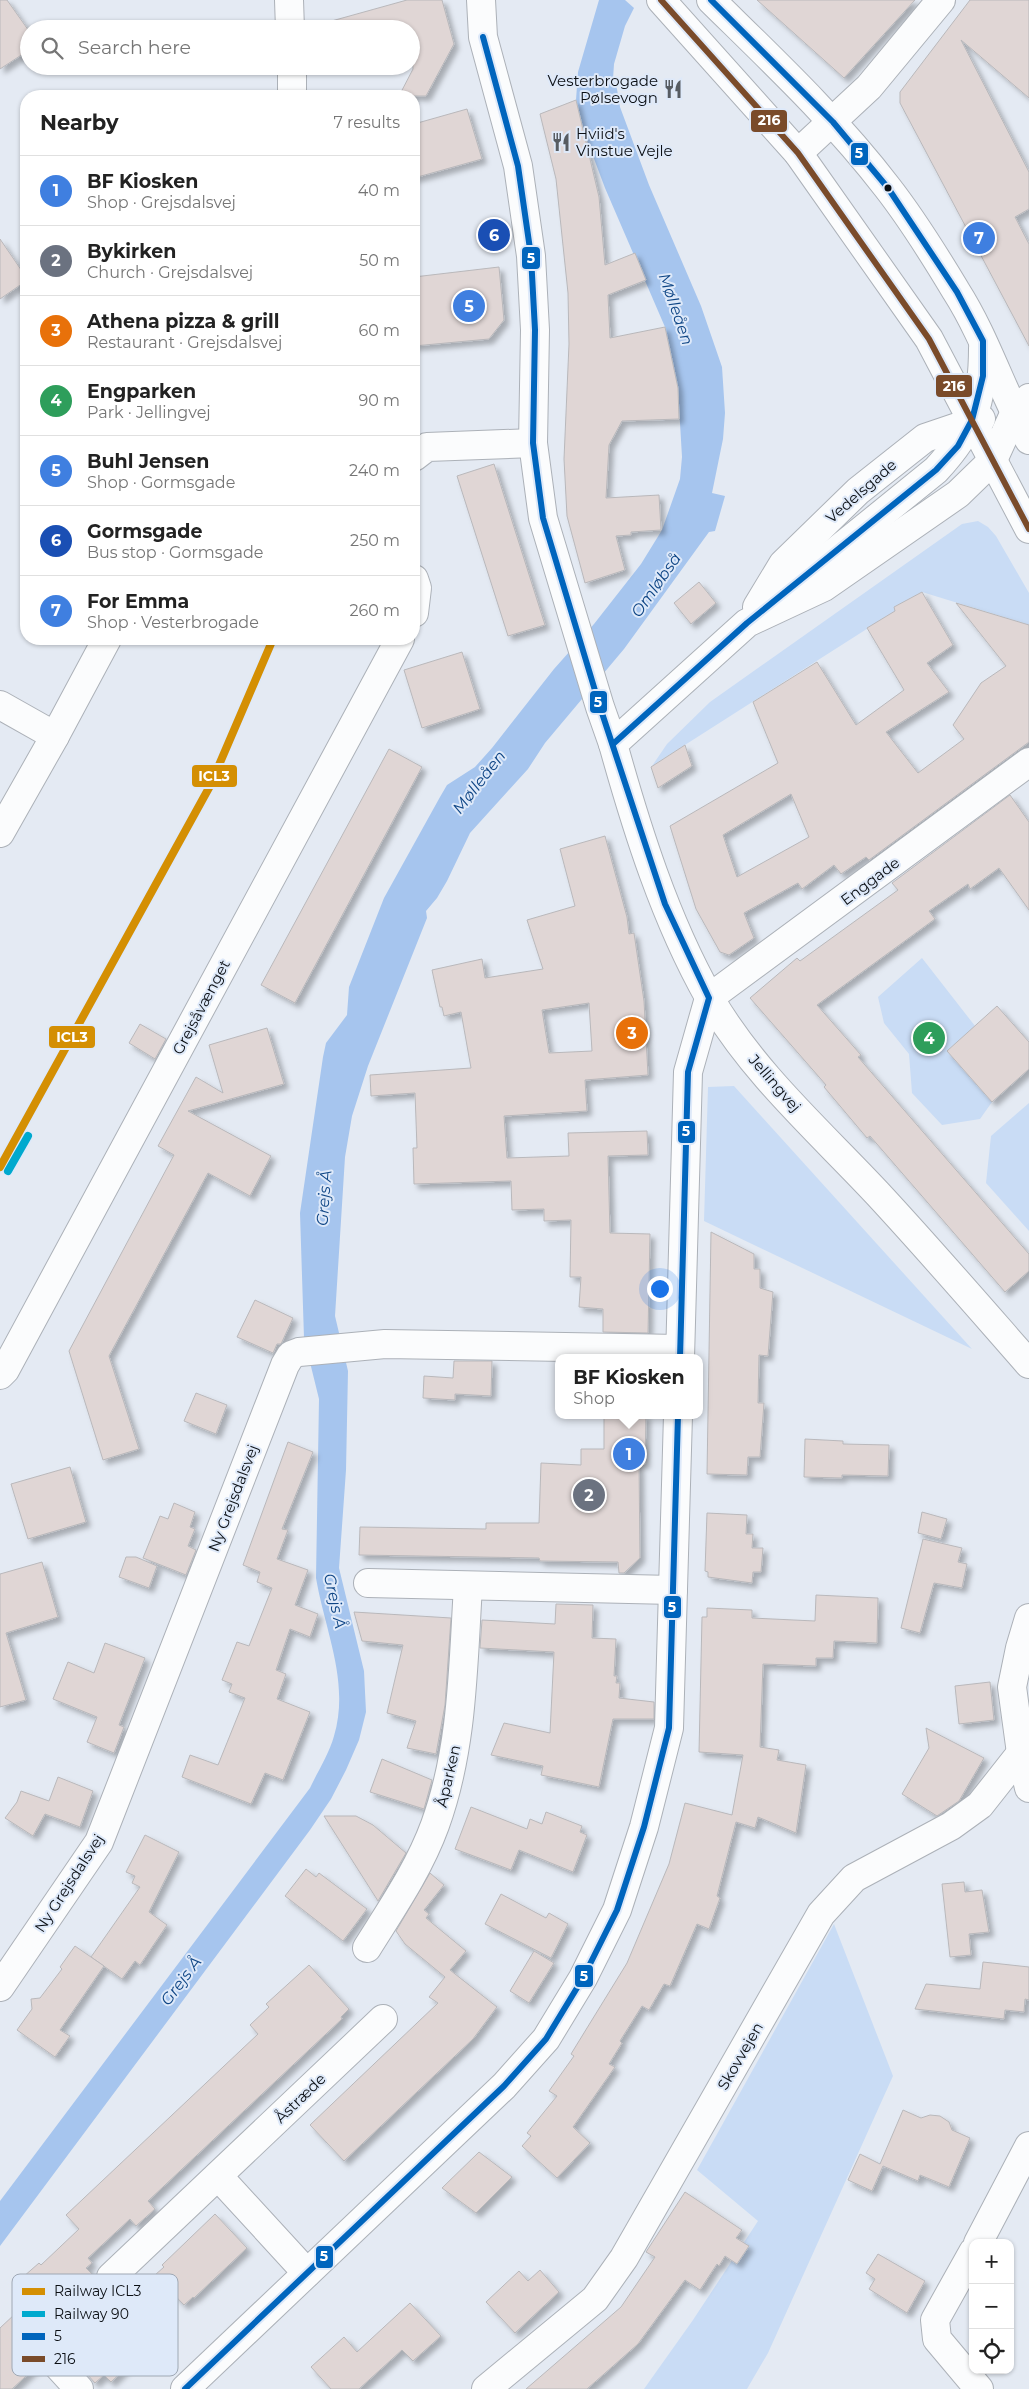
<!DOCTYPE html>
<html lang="en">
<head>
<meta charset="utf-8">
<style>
  :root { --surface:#fff; --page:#f6f6f6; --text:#222; --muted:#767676; --line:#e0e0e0; --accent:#575c62 }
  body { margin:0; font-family:Montserrat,sans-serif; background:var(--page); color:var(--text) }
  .controls { position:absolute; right:15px; bottom:15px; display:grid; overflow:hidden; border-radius:10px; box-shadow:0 1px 4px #0004 }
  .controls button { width:45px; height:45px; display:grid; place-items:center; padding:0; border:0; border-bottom:1px solid var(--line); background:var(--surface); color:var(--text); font:25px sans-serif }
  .you { position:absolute; left:659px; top:1288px; width:18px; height:18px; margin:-12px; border:4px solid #fff; border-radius:50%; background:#1a73e8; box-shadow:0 0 0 8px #1a73e833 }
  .badge { display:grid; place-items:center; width:32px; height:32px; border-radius:50%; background:var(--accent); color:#fff; font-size:16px; font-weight:700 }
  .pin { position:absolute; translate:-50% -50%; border:2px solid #fff; box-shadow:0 1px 5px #0006 }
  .popup { position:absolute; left:555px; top:1354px; width:148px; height:65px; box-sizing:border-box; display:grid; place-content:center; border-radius:10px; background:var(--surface); filter:drop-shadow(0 1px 4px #0005); font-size:16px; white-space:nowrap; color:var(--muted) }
  .popup b { font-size:19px; color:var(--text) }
  .popup::after { content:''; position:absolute; left:50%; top:100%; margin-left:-10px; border:10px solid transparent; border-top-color:var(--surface) }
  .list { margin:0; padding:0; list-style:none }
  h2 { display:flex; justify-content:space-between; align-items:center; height:65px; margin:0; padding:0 20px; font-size:21px }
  h2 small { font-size:16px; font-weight:400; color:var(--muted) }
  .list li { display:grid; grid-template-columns:32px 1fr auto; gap:15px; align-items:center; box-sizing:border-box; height:70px; padding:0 20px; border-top:1px solid var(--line) }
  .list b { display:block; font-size:19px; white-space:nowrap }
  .list p { margin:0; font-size:16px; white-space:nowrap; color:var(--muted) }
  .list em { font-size:16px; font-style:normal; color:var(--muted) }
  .icon { flex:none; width:28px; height:28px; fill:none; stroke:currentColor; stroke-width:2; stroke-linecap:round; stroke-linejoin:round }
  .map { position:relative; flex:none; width:1029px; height:2389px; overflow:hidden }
  .search { position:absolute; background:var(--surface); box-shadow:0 1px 4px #0004; left:20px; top:20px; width:400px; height:55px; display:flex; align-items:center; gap:12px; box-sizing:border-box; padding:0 18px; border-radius:28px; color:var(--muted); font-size:19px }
  .panel { position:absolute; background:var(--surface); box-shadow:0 1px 4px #0004; left:20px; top:90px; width:400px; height:555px; border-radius:20px }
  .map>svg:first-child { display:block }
  .green { fill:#c9dcf5 }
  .water { fill:#a6c5ee }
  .building { fill:#e0d6d5; stroke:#b9b8bb; fill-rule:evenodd; filter:url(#shadow) }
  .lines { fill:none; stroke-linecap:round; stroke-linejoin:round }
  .minor-casing { stroke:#acb1b8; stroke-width:30 }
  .major-casing { stroke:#acb1b8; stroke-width:30 }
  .minor { stroke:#fbfcfd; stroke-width:28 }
  .major { stroke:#fbfcfd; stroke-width:28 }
  .bus-1-casing { stroke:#dee9f9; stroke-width:10 }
  .bus-2-casing { stroke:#dee9f9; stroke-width:10 }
  .bus-1 { stroke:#0065bd; stroke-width:6 }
  .bus-2 { stroke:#7a4b2a; stroke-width:6 }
  .rail-1-casing { stroke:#dee9f9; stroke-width:11 }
  .rail-2-casing { stroke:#dee9f9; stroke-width:11 }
  .rail-1 { stroke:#d48f03; stroke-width:8 }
  .rail-2 { stroke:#00a9ce; stroke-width:8 }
  .bus-dot { fill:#0b0f14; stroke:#dee9f9; stroke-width:2 }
  .labels { text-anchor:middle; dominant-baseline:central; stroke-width:4; stroke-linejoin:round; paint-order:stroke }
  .poi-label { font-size:15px; fill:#0b0f14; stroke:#dee9f9; text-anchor:end }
  .street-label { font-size:15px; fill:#0b0f14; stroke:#dee9f9 }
  .water-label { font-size:16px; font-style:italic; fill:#0e4585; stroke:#dee9f9 }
  .key { fill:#dee9f9; stroke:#9fa8b4; stroke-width:1 }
  .key-label { font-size:14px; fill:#0b0f14 }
  .line-badge { stroke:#dee9f9; stroke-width:2 }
  .badge-label { font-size:14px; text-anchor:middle; font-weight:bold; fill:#fff }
</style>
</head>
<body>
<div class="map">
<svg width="1029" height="2389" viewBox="0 0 1029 2389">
  <defs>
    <filter id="shadow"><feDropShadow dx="4.5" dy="4.5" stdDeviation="2.5" flood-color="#0004"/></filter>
  </defs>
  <rect width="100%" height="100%" fill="#e4eaf3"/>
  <g class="green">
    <path d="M978 521 988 527 996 536 1029 593V625L922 592 895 607V611L652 766 667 744 710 702 962 524Z"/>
    <path d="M922 958 975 1026 947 1051 992 1102 980 1119 942 1125 912 1093 909 1054 884 1023 878 997Z"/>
    <path d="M734 1086 972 1349 704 1221 708 1087Z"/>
    <path d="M1029 1103V1231L986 1183 991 1136Z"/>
    <path d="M834 1924 893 2076 768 2353 747 2389H644L693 2320 758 2221 697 2170Z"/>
  </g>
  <path class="water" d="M599 0H625L634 8 625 26 614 64 613 79 617 89 620 107 649 185 701 306 722 367 725 413 723 439 712 493 725 496 715 531 709 532 624 649 545 743 528 769 470 833 447 881 437 898 426 911 427 918 368 1066 352 1116 345 1157 335 1316 348 1371 346 1470 339 1568 364 1671 366 1712 359 1740 346 1770 331 1799 310 1830 0 2246V2201L310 1788C318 1771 329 1754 334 1736 350 1682 325 1631 316 1578L319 1399 304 1338 300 1213 323 1057 326 1043 347 1015 349 987 384 898 440 797 447 785 475 767 492 748 554 669 594 624 641 564 662 530 680 479 682 457 678 389 665 327 605 188 584 132 576 100 578 72Z"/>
  <g class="building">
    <path d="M0 0H7L29 31V50L0 69Z"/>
    <path d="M407 0H442L454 44 426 96H399L413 69 411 29H329L328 22Z"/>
    <path d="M757 0H915L844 78Z"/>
    <path d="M970 0H1029V98L961 40 1029 172V209L1015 217 1029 244V346L900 103V92Z"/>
    <path d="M576 100 599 197 605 265 635 253 646 280 608 295 610 338 665 327 678 388 679 419 622 421 609 445 606 498 659 495 661 530 631 532V535L616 536 625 570 585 583 567 516 564 459 569 344 568 293 556 179 540 114Z"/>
    <path d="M467 109 482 159 414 178V124Z"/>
    <path d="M0 239 26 277V281L0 299Z"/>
    <path d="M499 267 504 320 489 339 414 346V277Z"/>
    <path d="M494 464 545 625 508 636 457 476Z"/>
    <path d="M699 582 716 603 691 624 674 603Z"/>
    <path d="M922 592 953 645 927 663 949 692 886 732 918 773 964 739 953 725 981 683 1006 666 956 603 1029 625V742L869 860 866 857 841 874 834 865 802 889 798 883 744 913 754 938 729 955 720 952 696 909 670 826 778 763 753 702 817 662 856 725 904 690 867 628 895 611 894 607ZM791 794 809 837 737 877 723 835Z"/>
    <path d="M462 652 480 709 422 728 404 670Z"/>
    <path d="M685 745 692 766 658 788 651 767Z"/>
    <path d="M389 749 422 767 295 1003 261 985Z"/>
    <path d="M1010 795 1029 822V910L999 868 970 889 968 884 929 911 935 919 817 1005 861 1055 858 1057 1029 1254V1271L1005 1292 870 1136 867 1138 824 1087 826 1085 750 998 797 958 800 961 898 890 892 883Z"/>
    <path d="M605 836 627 917 629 934 634 933 644 1001 648 1075 585 1080 587 1111 504 1116 507 1158 569 1156 568 1133 647 1131 648 1155 608 1156 610 1233 650 1234 648 1333 603 1332V1309L579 1307 581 1277H570L571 1220 544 1221V1209L512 1210 511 1181 414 1184 413 1148H417L415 1093 371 1096 370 1075 471 1068 461 1012 444 1016 442 1007H440L432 970 482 959 485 978 543 969 527 920 575 906 560 849ZM589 1003 592 1051 549 1053 542 1010Z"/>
    <path d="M997 1006 1029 1042V1069L992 1102 947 1051Z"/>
    <path d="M140 1024 166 1039 155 1059 129 1043Z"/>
    <path d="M267 1028 284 1084 188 1111 271 1156 250 1196 208 1173 109 1356 139 1449 103 1460 69 1351 174 1155 158 1146 196 1077 223 1093 209 1045Z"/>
    <path d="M711 1232 754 1254V1269H760V1288L773 1292 768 1356 759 1355 758 1403H764L760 1457H748L747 1475 707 1474Z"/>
    <path d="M255 1300 293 1318 281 1344H277L273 1353 237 1337Z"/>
    <path d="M454 1361H492L491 1396 455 1394V1400L423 1398 424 1376 453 1378Z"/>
    <path d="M196 1393 227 1405 216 1434 184 1421Z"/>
    <path d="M604 1415H646L645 1464H639L640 1558 624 1573H619L618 1562 540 1561 539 1558 359 1555 360 1527 486 1529V1523H539L541 1463 581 1465V1449H604Z"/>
    <path d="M805 1439 843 1441V1444L889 1445 888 1476 842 1475V1478L804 1477Z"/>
    <path d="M288 1442 313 1452 282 1529 288 1530 277 1559 308 1570 295 1605 318 1614 310 1637 290 1629 276 1670 286 1674 277 1699 310 1712 283 1780 265 1773 251 1804 182 1777 190 1755 218 1765 245 1698 229 1692 232 1684 222 1680 237 1642 249 1646 272 1588 257 1582 260 1572 243 1565Z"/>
    <path d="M70 1467 86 1522 28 1539 11 1484Z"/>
    <path d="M174 1503 195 1512 190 1527 195 1529 188 1546 196 1550 186 1575 143 1558 160 1516 168 1519Z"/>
    <path d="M922 1512 947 1519 941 1539 918 1533Z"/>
    <path d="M707 1513 747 1515 746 1534H753L752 1548H763L761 1572H753L752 1583 708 1577V1572L705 1571Z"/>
    <path d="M923 1539 962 1548 958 1562 967 1564 962 1588 934 1583 920 1633 901 1628Z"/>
    <path d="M126 1557H136L157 1566 149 1588 119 1577Z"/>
    <path d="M42 1562 58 1617 6 1633 26 1700 0 1707V1574Z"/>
    <path d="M816 1595 878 1598 877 1643 834 1641 833 1658H816V1666L763 1664 760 1747 779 1750 777 1760 806 1765 796 1833 758 1817 755 1828 736 1822 717 1896 720 1898 709 1929 697 1924 670 1986 664 1984 649 2010 642 2006 620 2041 622 2043 609 2064 615 2067 573 2127 590 2143 557 2178 522 2146 531 2136 527 2133 557 2096 549 2091 574 2056 571 2054 627 1963 669 1864 685 1803 732 1815 743 1755 699 1752 702 1617H707V1608L752 1610V1618L815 1621Z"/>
    <path d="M556 1604 593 1605 592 1638 616 1639 614 1676H617L616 1683H620L619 1698 654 1702V1719H613L599 1787 541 1775 543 1766 491 1755 504 1723 550 1733 554 1652 480 1648 482 1620 555 1624Z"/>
    <path d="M354 1612 451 1618 445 1705 436 1754 407 1748 416 1721 387 1713 403 1645 362 1641Z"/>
    <path d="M105 1643 145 1658 119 1725 124 1727 114 1753 87 1742 97 1717 53 1699 68 1662 94 1673Z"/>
    <path d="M990 1682 994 1720 959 1724 955 1686Z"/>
    <path d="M926 1728 984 1758 959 1801 937 1816 902 1794 929 1748Z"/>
    <path d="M382 1759 432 1780 424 1809 370 1792Z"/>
    <path d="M58 1777 93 1791 80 1827 45 1814 33 1836 5 1818 17 1802 21 1791 49 1801Z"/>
    <path d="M471 1807 527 1829 530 1819 542 1824 546 1812 582 1826 580 1832 587 1835 573 1872 519 1850 511 1870 455 1849Z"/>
    <path d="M324 1816H356L373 1825 406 1853 378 1901Z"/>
    <path d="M145 1835 179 1852 149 1912 167 1925 140 1965 135 1961 122 1979 91 1957 140 1887 132 1883 135 1876 126 1872Z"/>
    <path d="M306 1869 316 1877 319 1873 367 1909 343 1941 285 1896Z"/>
    <path d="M430 1873 444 1885 424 1910 429 1914 426 1918 466 1951 450 1970 497 2007 473 2039 344 2161 310 2125 438 2003 429 1997 445 1977 405 1944 396 1931Z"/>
    <path d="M964 1882 965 1892 982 1890 989 1932 969 1934 971 1955 950 1957 942 1884Z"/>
    <path d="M501 1894 546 1918 549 1913 568 1924 551 1958 485 1924Z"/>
    <path d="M75 1946 104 1966 60 2030 70 2036 55 2057 17 2030 32 2009 31 1999 40 1998 62 1969 60 1967Z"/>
    <path d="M534 1951 554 1963 529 2003 510 1991Z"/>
    <path d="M983 1962 1029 1967V2000L1025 1999 1024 2012 1005 2010 1004 2019 915 2009 926 1984 980 1989Z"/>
    <path d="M309 1965 349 2009 341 2017 342 2019 148 2201 155 2209 136 2226 130 2219 88 2258 92 2263 86 2268 94 2276 73 2296 103 2328 124 2308 155 2341 111 2382 104 2375 95 2383 51 2334 43 2330H35L29 2333 24 2340V2348L37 2366 12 2389H0V2328L32 2298 25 2291 31 2286 23 2277 39 2263 41 2265 79 2229 66 2215 258 2034 250 2025 269 2007 266 2004Z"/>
    <path d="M903 2110 921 2118 930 2115 940 2116 949 2122 952 2130 970 2138 949 2187 920 2175 918 2181 883 2166 872 2191 848 2180 860 2154 880 2164Z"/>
    <path d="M479 2152 512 2177 476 2213 442 2188Z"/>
    <path d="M685 2192 742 2230 736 2238 749 2246 737 2264 725 2256 719 2266 717 2264 700 2290 685 2280 638 2344 587 2389H526L621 2307 655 2257 646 2252Z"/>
    <path d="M215 2214 247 2248 194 2298 193 2297 184 2305 155 2275 164 2267 162 2265Z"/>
    <path d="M878 2254 925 2281 907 2313 869 2289 875 2279 866 2273Z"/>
    <path d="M540 2270 559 2292 515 2333 486 2302 519 2271 528 2281Z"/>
    <path d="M410 2303 441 2336 413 2361 402 2350 359 2389H331L311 2367 344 2337 357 2352Z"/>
  </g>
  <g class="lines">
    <g class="minor-casing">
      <g id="minor">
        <path d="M289 0 290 29"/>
        <path d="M481 0 483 37 518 166 531 256 535 330 533 443 543 518 600 707 613 744"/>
        <path d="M292 66V96"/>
        <path d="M798 153 869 87 941 0"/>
        <path d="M414 457 427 447 533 443"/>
        <path d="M414 579 417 588 414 613"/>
        <path d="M0 705 55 736 107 639"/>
        <path d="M0 833 55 736"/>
        <path d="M680 1358 688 1072 709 998 1029 762"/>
        <path d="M0 1375 5 1370 400 639"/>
        <path d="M368 1583 673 1590"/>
        <path d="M1029 1618 1020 1648 1012 1687 1021 1753 1029 1788"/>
        <path d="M367 1948C392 1908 419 1869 435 1825 463 1748 463 1666 468 1586"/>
        <path d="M0 1987 99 1842 285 1365 291 1355 299 1352 385 1344 680 1349"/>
        <path d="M218 2176 307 2273"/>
        <path d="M978 2243 1029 2146"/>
        <path d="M973 2252 935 2320 937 2339 979 2389"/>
        <path d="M111 2277 383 2019"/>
        <path d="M39 2345 79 2389"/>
        <path d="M185 2389 504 2086 546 2039 583 1978 617 1910 644 1827 669 1728 678 1415"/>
        <path d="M486 2389 595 2299 624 2258 821 1914 854 1878 951 1826 980 1805 1021 1753"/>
      </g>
    </g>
    <g class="major-casing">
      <g id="major">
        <path d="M661 0 798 153 929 339 1029 529"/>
        <path d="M711 0C772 60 835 119 887 187 912 219 935 256 956 291 986 338 1002 392 1029 440"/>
        <path d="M1029 398 1014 414 993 460 958 494 824 587 747 623 613 744C637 830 665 919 709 997 752 1072 819 1131 877 1193 929 1249 979 1307 1029 1364"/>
        <path d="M783 594 936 470C973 430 983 403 983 348"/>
        <path d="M757 607 783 564 858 491 925 438 981 419"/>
      </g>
    </g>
    <use href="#minor" class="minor"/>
    <use href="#major" class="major"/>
    <g class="bus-1-casing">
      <g id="bus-1">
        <path d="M483 37 518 166 531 256 535 330 533 443 543 518 600 707 665 904 709 998 688 1072 680 1358"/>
        <path d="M613 744 747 623 936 470 958 446 972 420 983 376V341L957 292 888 188 833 122 711 0"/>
        <path d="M185 2389 504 2086 546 2039 583 1978 617 1910 644 1827 669 1728 678 1415"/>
      </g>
    </g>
    <g class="bus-2-casing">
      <path id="bus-2" d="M661 0 798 153 929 339 1029 529"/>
    </g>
    <use href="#bus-1" class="bus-1"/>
    <use href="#bus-2" class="bus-2"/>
    <g class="rail-1-casing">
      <path id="rail-1" d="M0 1167 210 786 273 639"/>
    </g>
    <g class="rail-2-casing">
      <path id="rail-2" d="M8 1171 28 1136"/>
    </g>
    <use href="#rail-1" class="rail-1"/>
    <use href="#rail-2" class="rail-2"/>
  </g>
  <defs>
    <g id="restaurant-bare" transform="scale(1.5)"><path d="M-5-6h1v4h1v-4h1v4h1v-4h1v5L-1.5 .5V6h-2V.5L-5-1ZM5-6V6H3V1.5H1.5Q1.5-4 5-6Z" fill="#575c62" stroke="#dee9f9" stroke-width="2.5" paint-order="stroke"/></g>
  </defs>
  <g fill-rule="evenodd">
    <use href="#restaurant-bare" x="673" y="89"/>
    <use href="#restaurant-bare" x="561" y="142"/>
  </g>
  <circle class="bus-dot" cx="888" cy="188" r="4.5"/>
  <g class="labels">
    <g class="poi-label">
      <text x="658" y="80">Vesterbrogade<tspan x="658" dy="17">Pølsevogn</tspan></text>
      <text x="576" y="133" text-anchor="start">Hviid's<tspan x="576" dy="17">Vinstue Vejle</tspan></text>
    </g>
    <g class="street-label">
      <text transform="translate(861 491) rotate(-41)">Vedelsgade</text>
      <text transform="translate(870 881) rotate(-37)">Enggade</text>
      <text transform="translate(201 1007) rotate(-62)">Grejsåvænget</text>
      <text transform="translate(775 1083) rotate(49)">Jellingvej</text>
      <text transform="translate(233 1498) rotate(-69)">Ny Grejsdalsvej</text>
      <text transform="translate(448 1776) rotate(-77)">Åparken</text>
      <text transform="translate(69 1883) rotate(-57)">Ny Grejsdalsvej</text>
      <text transform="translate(740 2056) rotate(-60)">Skovvejen</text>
      <text transform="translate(300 2098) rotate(-44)">Åstræde</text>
    </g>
    <g class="water-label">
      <text transform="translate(676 309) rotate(71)">Mølleåen</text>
      <text transform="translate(656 585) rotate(-55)">Omløbså</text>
      <text transform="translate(479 782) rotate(-52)">Mølleåen</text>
      <text transform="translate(324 1198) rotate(-86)">Grejs Å</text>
      <text transform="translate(335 1601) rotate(78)">Grejs Å</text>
      <text transform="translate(181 1981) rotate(-53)">Grejs Å</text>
    </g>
  </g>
  <rect x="12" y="2274" width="166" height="102" rx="8" class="key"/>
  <rect x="22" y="2288" width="23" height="7" fill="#d48f03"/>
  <rect x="22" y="2311" width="23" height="6" fill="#00a9ce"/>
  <rect x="22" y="2333" width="23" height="7" fill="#0065bd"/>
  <rect x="22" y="2356" width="23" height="6" fill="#7a4b2a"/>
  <g class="key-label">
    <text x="54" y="2296">Railway ICL3</text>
    <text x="54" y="2319">Railway 90</text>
    <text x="54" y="2341">5</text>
    <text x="54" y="2364">216</text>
  </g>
  <g class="line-badge">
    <rect x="750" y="109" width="38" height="24" rx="5" fill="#7a4b2a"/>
    <rect x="850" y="142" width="19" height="24" rx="5" fill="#0065bd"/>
    <rect x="521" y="246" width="20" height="24" rx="5" fill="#0065bd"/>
    <rect x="935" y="374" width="38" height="24" rx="5" fill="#7a4b2a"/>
    <rect x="589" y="690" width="19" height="24" rx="5" fill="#0065bd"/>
    <rect x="191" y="764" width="47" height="24" rx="5" fill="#d48f03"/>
    <rect x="48" y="1025" width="48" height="24" rx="5" fill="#d48f03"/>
    <rect x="677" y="1120" width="19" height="24" rx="5" fill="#0065bd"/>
    <rect x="663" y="1595" width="19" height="24" rx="5" fill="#0065bd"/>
    <rect x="574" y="1964" width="20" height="24" rx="5" fill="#0065bd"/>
    <rect x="315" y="2245" width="19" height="24" rx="5" fill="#0065bd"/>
  </g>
  <g class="badge-label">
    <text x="769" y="125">216</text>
    <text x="859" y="158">5</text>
    <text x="531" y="263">5</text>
    <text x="954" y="391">216</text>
    <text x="598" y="707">5</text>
    <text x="214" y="781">ICL3</text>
    <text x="72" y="1042">ICL3</text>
    <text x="686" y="1136">5</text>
    <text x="672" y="1612">5</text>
    <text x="584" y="1981">5</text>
    <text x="324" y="2261">5</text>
  </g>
</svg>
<div class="controls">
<button>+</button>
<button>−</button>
<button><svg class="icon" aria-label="locate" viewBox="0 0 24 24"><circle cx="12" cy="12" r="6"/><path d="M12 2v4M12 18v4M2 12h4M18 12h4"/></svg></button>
</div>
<div class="you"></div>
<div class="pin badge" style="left:629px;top:1454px;background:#3f7fe0">1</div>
<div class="popup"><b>BF Kiosken</b>Shop</div>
<div class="pin badge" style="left:589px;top:1495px;background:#6b7280">2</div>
<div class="pin badge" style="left:632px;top:1033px;background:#e8710a">3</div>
<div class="pin badge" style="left:929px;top:1038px;background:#2e9e5b">4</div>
<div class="pin badge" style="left:469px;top:306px;background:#3f7fe0">5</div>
<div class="pin badge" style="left:494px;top:235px;background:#1a4fb4">6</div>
<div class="pin badge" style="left:979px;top:238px;background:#3f7fe0">7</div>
<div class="search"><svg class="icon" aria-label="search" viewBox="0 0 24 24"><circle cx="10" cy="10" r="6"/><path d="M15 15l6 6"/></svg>Search here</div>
<section class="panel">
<h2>Nearby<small>7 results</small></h2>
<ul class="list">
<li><span class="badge" style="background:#3f7fe0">1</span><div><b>BF Kiosken</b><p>Shop · Grejsdalsvej</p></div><em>40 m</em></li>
<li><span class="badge" style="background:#6b7280">2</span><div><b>Bykirken</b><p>Church · Grejsdalsvej</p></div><em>50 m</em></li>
<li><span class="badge" style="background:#e8710a">3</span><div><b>Athena pizza &amp; grill</b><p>Restaurant · Grejsdalsvej</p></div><em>60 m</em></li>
<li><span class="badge" style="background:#2e9e5b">4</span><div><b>Engparken</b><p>Park · Jellingvej</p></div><em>90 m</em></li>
<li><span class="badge" style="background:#3f7fe0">5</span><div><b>Buhl Jensen</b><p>Shop · Gormsgade</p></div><em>240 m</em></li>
<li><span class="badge" style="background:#1a4fb4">6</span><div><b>Gormsgade</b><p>Bus stop · Gormsgade</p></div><em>250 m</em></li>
<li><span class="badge" style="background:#3f7fe0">7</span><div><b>For Emma</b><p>Shop · Vesterbrogade</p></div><em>260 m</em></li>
</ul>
</section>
</div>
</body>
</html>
